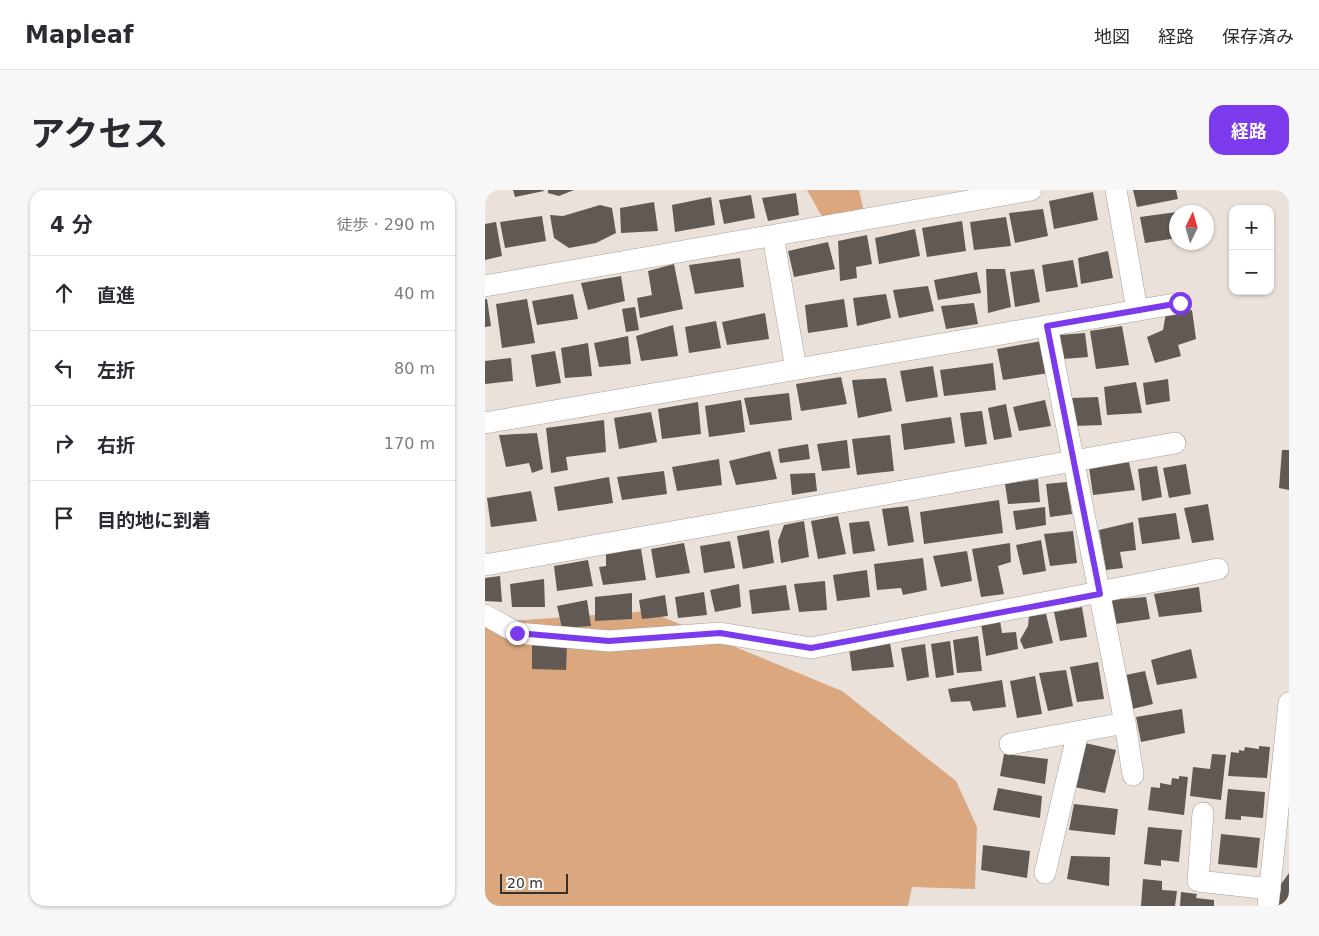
<!DOCTYPE html>
<html lang="ja">
<head>
<meta charset="utf-8">
<style>
  :root { --surface:#fff; --page:#f7f7f7; --text:#2b2b33; --muted:#7c7c81; --line:#e1e1e2; --accent:#7c3aed }
  body { margin:0; font-family:"DejaVu Sans","Noto Sans JP",sans-serif; background:var(--page); color:var(--text) }
  .controls { position:absolute; right:15px; top:15px; display:grid; overflow:hidden; border-radius:10px; box-shadow:0 1px 4px #0004 }
  .controls button { width:45px; height:45px; display:grid; place-items:center; padding:0; border:0; border-bottom:1px solid var(--line); background:var(--surface); color:var(--text); font:25px sans-serif }
  .compass { position:absolute; left:684px; top:15px; width:45px; height:45px; border-radius:50%; background:var(--surface); box-shadow:0 1px 4px #0004; rotate:5deg }
  .scale { position:absolute; left:15px; bottom:12px; width:68px; box-sizing:border-box; padding-left:5px; border:2px solid #33302d; border-top:0; font-size:14px; line-height:18px; white-space:nowrap; color:#33302d; -webkit-text-stroke:4px #fff; paint-order:stroke }
  .stop { position:absolute; width:15px; height:15px; margin:-11px; border:4px solid #7c3aed; border-radius:50%; background:#fff }
  .stop.end { background:#7c3aed; border-color:#fff; box-shadow:0 1px 5px #0008 }
  .list { margin:0; padding:0; list-style:none }
  h2 { display:flex; justify-content:space-between; align-items:center; height:65px; margin:0; padding:0 20px; font-size:21px }
  h2 small { font-size:16px; font-weight:400; color:var(--muted) }
  .list li { display:grid; grid-template-columns:32px 1fr auto; gap:15px; align-items:center; box-sizing:border-box; height:75px; padding:0 20px; border-top:1px solid var(--line) }
  .list b { display:block; font-size:19px; white-space:nowrap }
  .list em { font-size:16px; font-style:normal; color:var(--muted) }
  .icon { flex:none; width:28px; height:28px; fill:none; stroke:currentColor; stroke-width:2; stroke-linecap:round; stroke-linejoin:round }
  .map { position:relative; flex:none; width:804px; height:716px; overflow:hidden; border-radius:15px }
  header { display:flex; align-items:center; gap:30px; box-sizing:border-box; height:70px; padding:0 25px; background:var(--surface); border-bottom:1px solid var(--line) }
  header strong { font-size:24px }
  nav { display:flex; gap:28px; margin-inline-start:auto; font-size:18px }
  .intro { display:flex; align-items:center; justify-content:space-between; box-sizing:border-box; height:120px; padding:0 30px }
  h1 { margin:0; font-size:35px }
  .button { padding:12px 22px; border-radius:15px; background:var(--accent); color:#fff; font-size:18px; font-weight:700 }
  main { display:flex; gap:30px; padding:0 30px }
  aside { flex:1; background:var(--surface); border-radius:15px; box-shadow:0 1px 4px #0004 }
  .map>svg:first-child { display:block }
  .green { fill:#daa77e }
  .building { fill:#615953 }
  .lines { fill:none; stroke-linecap:round; stroke-linejoin:round }
  .minor-casing { stroke:#a79f99; stroke-width:22 }
  .minor { stroke:#fff; stroke-width:21 }
  .route { stroke:#7c3aed; stroke-width:6 }
</style>
</head>
<body>
<header>
<strong>Mapleaf</strong>
<nav><a>地図</a><a>経路</a><a>保存済み</a></nav>
</header>
<div class="intro"><h1>アクセス</h1><a class="button">経路</a></div>
<main>
<aside>
<h2>4 分<small>徒歩 · 290 m</small></h2>
<ul class="list">
<li><svg class="icon" aria-label="ahead" viewBox="0 0 24 24"><path d="M12 20V5M6 11l6-6 6 6"/></svg><div><b>直進</b></div><em>40 m</em></li>
<li><svg class="icon" aria-label="left" viewBox="0 0 24 24"><path d="M17 20v-9H6M10 6l-5 5 5 5"/></svg><div><b>左折</b></div><em>80 m</em></li>
<li><svg class="icon" aria-label="right" viewBox="0 0 24 24"><path d="M7 20v-9h11M14 6l5 5-5 5"/></svg><div><b>右折</b></div><em>170 m</em></li>
<li><svg class="icon" aria-label="arrive" viewBox="0 0 24 24"><path d="M6 21V4h12l-3 4 3 4H6"/></svg><div><b>目的地に到着</b></div></li>
</ul>
</aside>
<div class="map">
<svg width="804" height="716" viewBox="0 0 804 716">
  <rect width="100%" height="100%" fill="#eae1da"/>
  <g class="green">
    <path d="M322 0H374L379 22 340 32Z"/>
    <path d="M163 421 357 501 471 591 492 637 490 699 427 697 423 716H0V433Z"/>
  </g>
  <g class="building">
    <path d="M28 0H58L59 1 30 7Z"/>
    <path d="M63 0H89L74 6 63 3Z"/>
    <path d="M648 0H691L693 9 652 17Z"/>
    <path d="M608 2 613 30 569 39 564 11Z"/>
    <path d="M311 3 314 25 283 31 277 8Z"/>
    <path d="M266 5 270 28 239 34 234 10Z"/>
    <path d="M226 7 230 35 190 42 187 15Z"/>
    <path d="M169 12 173 41 136 43 135 18Z"/>
    <path d="M115 15 127 18 131 43 111 53 84 58 69 48 65 25 78 26Z"/>
    <path d="M558 19 563 46 530 53 524 23Z"/>
    <path d="M692 22V48L660 53 655 27Z"/>
    <path d="M57 26 61 51 20 58 15 32Z"/>
    <path d="M521 27 526 56 489 60 485 32Z"/>
    <path d="M477 31 481 61 442 67 437 38Z"/>
    <path d="M11 32 17 66 0 70V34Z"/>
    <path d="M430 39 435 66 394 74 390 48Z"/>
    <path d="M382 45 387 74 371 77 372 88 355 91 353 51Z"/>
    <path d="M343 52 350 79 309 87 303 61Z"/>
    <path d="M623 61 628 88 596 94 593 68Z"/>
    <path d="M255 68 259 97 210 104 204 75Z"/>
    <path d="M588 70 593 97 561 102 557 75Z"/>
    <path d="M189 74 198 119 155 128 152 108 167 105 163 81Z"/>
    <path d="M501 79H520L526 117 503 123Z"/>
    <path d="M549 79 555 112 530 117 525 82Z"/>
    <path d="M492 82 496 103 453 110 449 90Z"/>
    <path d="M136 86 140 111 103 120 96 93Z"/>
    <path d="M443 96 449 121 414 128 408 100Z"/>
    <path d="M88 104 93 129 52 135 47 111Z"/>
    <path d="M401 104 406 128 372 136 368 108Z"/>
    <path d="M0 109H2L6 136 0 137Z"/>
    <path d="M42 109 50 153 17 158 11 114Z"/>
    <path d="M359 109 363 137 323 143 320 115Z"/>
    <path d="M489 113 493 134 461 139 456 116Z"/>
    <path d="M150 117 154 140 141 142 137 119Z"/>
    <path d="M707 120 711 149 693 155 696 166 670 173 662 147 678 140 681 123Z"/>
    <path d="M280 123 284 149 242 155 237 132Z"/>
    <path d="M231 131 236 158 204 163 200 137Z"/>
    <path d="M188 135 193 166 156 171 151 146Z"/>
    <path d="M637 136 644 175 611 179 605 141Z"/>
    <path d="M600 143 603 167 578 169 575 145Z"/>
    <path d="M143 146 146 174 114 177 109 153Z"/>
    <path d="M557 151 564 183 518 190 512 159Z"/>
    <path d="M103 153 107 186 80 188 76 158Z"/>
    <path d="M70 161 76 193 51 197 46 165Z"/>
    <path d="M26 168 28 191 0 194V171Z"/>
    <path d="M508 173 511 200 459 206 455 180Z"/>
    <path d="M448 176 453 207 421 212 415 181Z"/>
    <path d="M356 187 362 214 316 221 311 194Z"/>
    <path d="M401 188 407 221 373 228 367 190Z"/>
    <path d="M683 189 685 211 661 215 658 193Z"/>
    <path d="M651 192 657 223 622 225 619 197Z"/>
    <path d="M304 203 307 230 265 235 259 208Z"/>
    <path d="M613 207 617 235 589 236 587 208Z"/>
    <path d="M256 210 260 242 224 247 220 216Z"/>
    <path d="M560 210 566 236 534 241 528 217Z"/>
    <path d="M213 212 216 244 177 249 173 219Z"/>
    <path d="M521 214 527 247 509 250 503 218Z"/>
    <path d="M497 221 502 254 480 257 475 223Z"/>
    <path d="M166 222 172 252 134 259 129 228Z"/>
    <path d="M466 227 470 253 419 260 416 234Z"/>
    <path d="M119 230 121 262 81 267 83 280 66 283 61 238Z"/>
    <path d="M52 243 58 279 47 283 44 273 21 277 14 245Z"/>
    <path d="M405 245 409 281 372 285 367 249Z"/>
    <path d="M362 250 365 278 337 281 332 254Z"/>
    <path d="M323 254 325 269 295 273 293 259Z"/>
    <path d="M797 260H804V300L794 298Z"/>
    <path d="M285 261 292 289 251 295 244 271Z"/>
    <path d="M234 269 237 295 192 301 187 277Z"/>
    <path d="M644 272 650 300 608 305 604 277Z"/>
    <path d="M701 274 706 304 684 308 678 278Z"/>
    <path d="M672 276 677 307 657 311 653 279Z"/>
    <path d="M179 281 182 304 137 310 132 287Z"/>
    <path d="M330 283 332 301 307 305 305 284Z"/>
    <path d="M124 287 128 313 73 321 69 297Z"/>
    <path d="M553 289 555 312 523 314 520 294Z"/>
    <path d="M582 292 587 324 565 327 561 294Z"/>
    <path d="M46 301 52 331 6 337 2 308Z"/>
    <path d="M514 310 518 343 439 354 435 322Z"/>
    <path d="M723 314 729 350 707 353 699 318Z"/>
    <path d="M423 316 429 352 403 356 397 319Z"/>
    <path d="M560 317 561 335 531 340 528 321Z"/>
    <path d="M691 323 695 349 657 354 653 328Z"/>
    <path d="M353 326 361 364 333 369 326 331Z"/>
    <path d="M319 331 324 367 296 373 293 351 299 335Z"/>
    <path d="M384 331 390 361 368 364 364 333Z"/>
    <path d="M648 332 651 360 635 362 638 378 621 380 614 340Z"/>
    <path d="M284 340 289 373 258 379 252 346Z"/>
    <path d="M588 341 592 373 565 376 559 344Z"/>
    <path d="M556 350 561 381 538 385 531 355Z"/>
    <path d="M245 351 250 378 219 383 215 356Z"/>
    <path d="M199 353 205 383 171 388 166 359Z"/>
    <path d="M525 353 526 372 513 376 519 404 496 407 487 359Z"/>
    <path d="M156 359 161 390 118 395 114 377 121 376V362Z"/>
    <path d="M482 361 487 391 456 397 448 366Z"/>
    <path d="M438 368 442 400 418 405 416 398 392 400 389 374Z"/>
    <path d="M103 370 108 396 72 401 69 376Z"/>
    <path d="M382 380 385 407 352 411 348 385Z"/>
    <path d="M15 386 17 412 0 411V388Z"/>
    <path d="M59 389 60 417H27L25 394Z"/>
    <path d="M340 391 342 420 314 422 309 394Z"/>
    <path d="M254 394 256 417 230 422 225 400Z"/>
    <path d="M301 395 305 420 267 424 264 400Z"/>
    <path d="M714 397 717 422 674 427 669 404Z"/>
    <path d="M219 402 222 425 193 428 190 407Z"/>
    <path d="M147 403V429L110 431V407Z"/>
    <path d="M180 405 183 426 157 429 154 410Z"/>
    <path d="M661 407 665 429 630 434 624 410Z"/>
    <path d="M102 410 106 436 77 438 72 416Z"/>
    <path d="M597 417 602 447 575 451 569 422Z"/>
    <path d="M561 424 568 453 539 459 535 450 543 436 544 426Z"/>
    <path d="M515 431 517 443 531 442 533 459 501 466 496 433Z"/>
    <path d="M493 446 497 481 472 483 468 450Z"/>
    <path d="M465 451 469 485 451 488 446 454Z"/>
    <path d="M47 452 82 455 81 480 47 479Z"/>
    <path d="M405 453 409 477 367 481 364 458Z"/>
    <path d="M440 454 444 487 422 491 416 458Z"/>
    <path d="M706 459 712 488 672 495 666 470Z"/>
    <path d="M613 472 619 509 592 512 585 477Z"/>
    <path d="M581 480 588 516 563 521 554 483Z"/>
    <path d="M660 481 668 514 643 520 636 486Z"/>
    <path d="M550 486 557 524 532 528 525 491Z"/>
    <path d="M517 490 521 517 488 521 485 511 466 512 463 499Z"/>
    <path d="M697 519 700 543 656 552 651 527Z"/>
    <path d="M600 553 631 560 620 603 589 597Z"/>
    <path d="M774 556 785 557 782 588 743 586 746 562 754 563V560L759 561 760 557 774 559Z"/>
    <path d="M519 564 563 569 560 594 515 586Z"/>
    <path d="M727 564 741 565 736 610 705 606 708 577 725 579Z"/>
    <path d="M694 586 703 587 699 625 663 620 666 597 675 598V593L686 595 687 588 694 589Z"/>
    <path d="M513 598 557 606 555 628 508 620Z"/>
    <path d="M743 599 780 602 778 628 756 626V630L740 629Z"/>
    <path d="M589 614 633 619 630 645 584 640Z"/>
    <path d="M663 637 697 640 694 672 676 670V676L659 674Z"/>
    <path d="M736 644 775 648 772 678 733 674Z"/>
    <path d="M498 655 545 661 542 688 496 680Z"/>
    <path d="M586 666 625 667 624 696 582 689Z"/>
    <path d="M804 683V716H793L794 697Z"/>
    <path d="M658 689 677 691V700L692 701 690 716H656Z"/>
    <path d="M696 702 712 704 711 708 729 710V716H695Z"/>
  </g>
  <g class="lines">
    <g class="minor-casing">
      <g id="minor">
        <path d="M631 0 652 120"/>
        <path d="M288 46 311 179"/>
        <path d="M0 96 546 0"/>
        <path d="M562 136 640 533"/>
        <path d="M0 233 695 113"/>
        <path d="M0 375 690 253"/>
        <path d="M0 425 32 443 124 451 235 443 326 458 733 379"/>
        <path d="M525 554 640 533 648 585"/>
        <path d="M718 623 713 691 785 699"/>
        <path d="M560 683 593 542"/>
        <path d="M783 716 804 513"/>
      </g>
    </g>
    <use href="#minor" class="minor"/>
  </g>
  <g class="lines">
    <path class="route" d="M32 443 124 451 235 443 326 458 615 404 562 136 695 113"/>
  </g>
</svg>
<div class="controls">
<button>+</button>
<button>−</button>
</div>
<svg class="compass" viewBox="-18 -18 36 36"><path d="M0-13l5 13h-10z" fill="#e53935"/><path d="M0 13l5-13h-10z" fill="#7c7c81"/></svg>
<div class="scale">20 m</div>
<div class="stop" style="left:695px;top:113px"></div>
<div class="stop end" style="left:32px;top:443px"></div>
</div>
</main>
</body>
</html>
